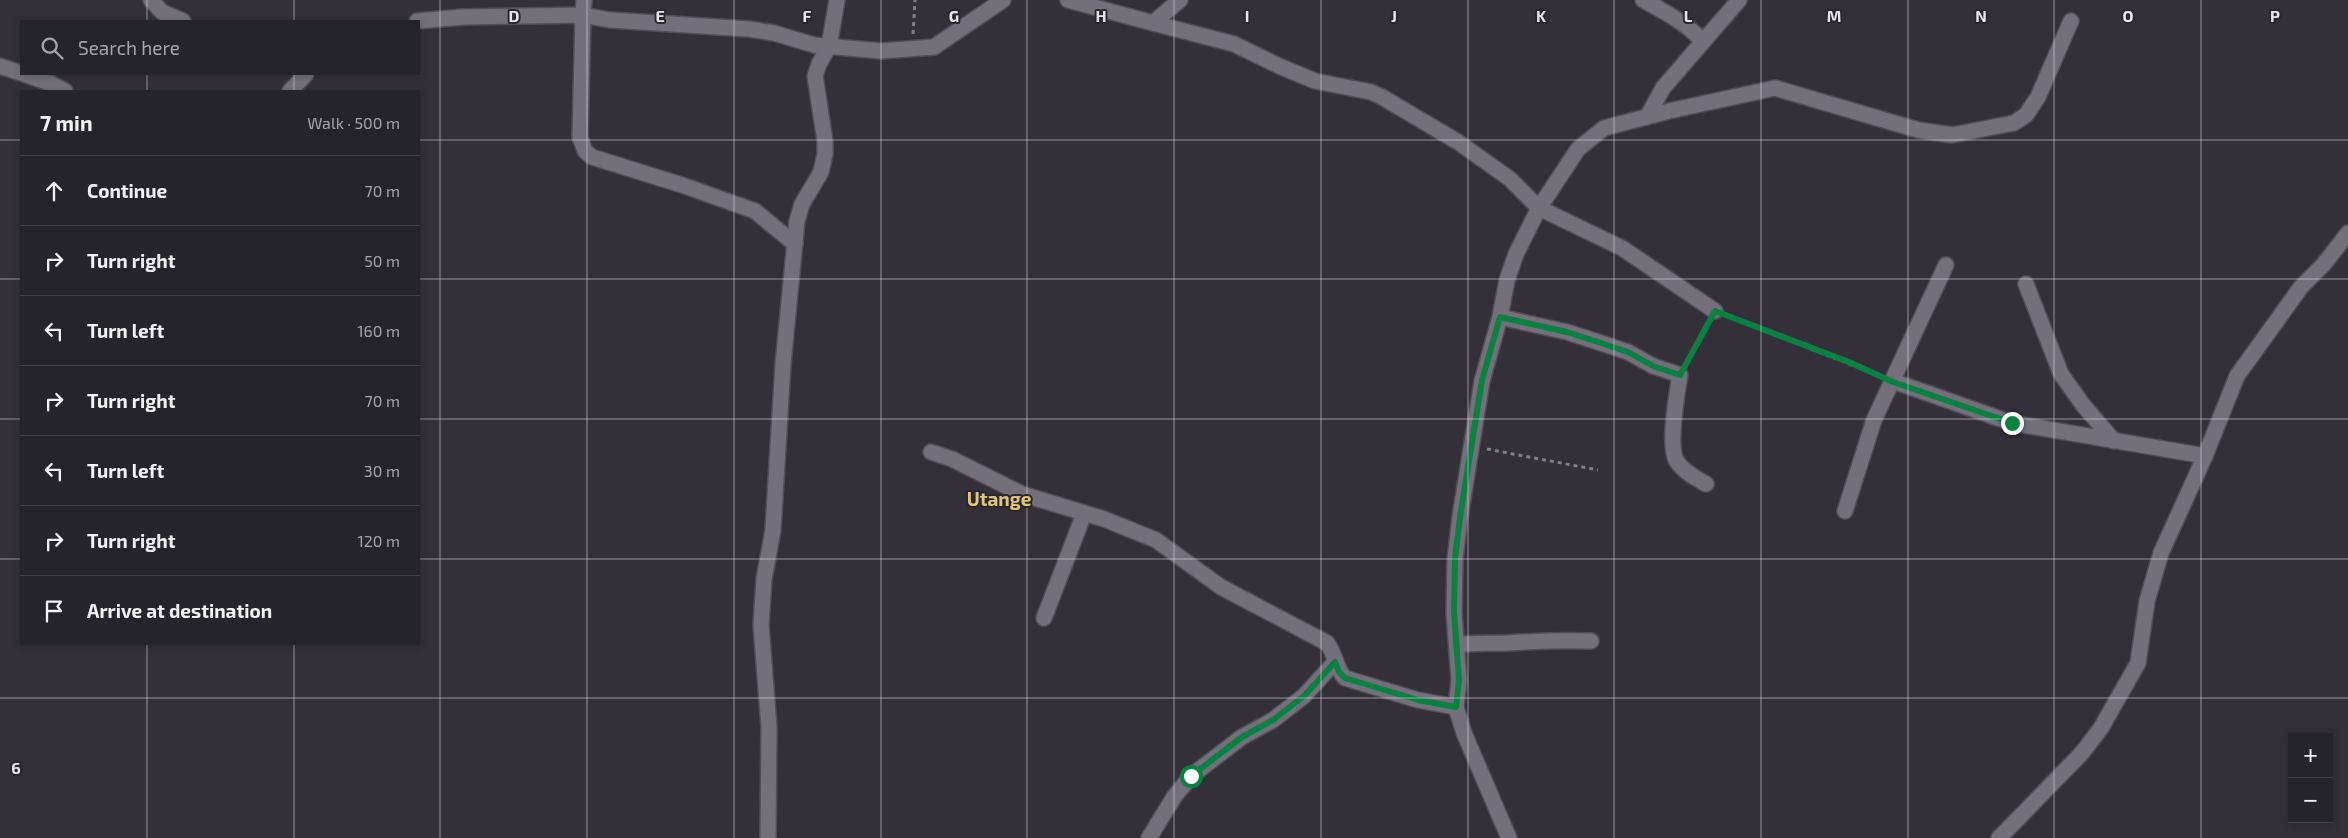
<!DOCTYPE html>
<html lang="en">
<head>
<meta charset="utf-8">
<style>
  :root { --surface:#26242b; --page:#2e2c33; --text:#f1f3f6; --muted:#a4a4a9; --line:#424147 }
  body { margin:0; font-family:"Exo 2",sans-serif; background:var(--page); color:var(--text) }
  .controls { position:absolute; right:15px; bottom:15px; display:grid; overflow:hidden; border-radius:0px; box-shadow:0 2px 8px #0003 }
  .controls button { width:45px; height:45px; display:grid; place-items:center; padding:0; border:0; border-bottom:1px solid var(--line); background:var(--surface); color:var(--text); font:25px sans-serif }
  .stop { position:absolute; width:15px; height:15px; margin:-11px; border:4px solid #0b8043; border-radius:50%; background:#fff }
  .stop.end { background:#0b8043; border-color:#fff; box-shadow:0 1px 5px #0008 }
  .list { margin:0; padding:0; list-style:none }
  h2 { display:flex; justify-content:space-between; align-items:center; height:65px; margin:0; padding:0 20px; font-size:21px }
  h2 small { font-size:16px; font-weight:400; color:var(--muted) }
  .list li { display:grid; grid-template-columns:32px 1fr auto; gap:15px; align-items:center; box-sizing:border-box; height:70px; padding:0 20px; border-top:1px solid var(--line) }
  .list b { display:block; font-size:19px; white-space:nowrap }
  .list em { font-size:16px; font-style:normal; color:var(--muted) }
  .icon { flex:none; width:28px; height:28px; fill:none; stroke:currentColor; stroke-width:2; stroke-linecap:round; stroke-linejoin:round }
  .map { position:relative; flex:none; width:2348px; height:838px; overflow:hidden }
  .search { position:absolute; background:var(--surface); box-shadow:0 2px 8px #0003; left:20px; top:20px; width:400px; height:55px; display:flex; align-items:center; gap:12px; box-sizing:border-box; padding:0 18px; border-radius:0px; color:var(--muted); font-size:19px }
  .panel { position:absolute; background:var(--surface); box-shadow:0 2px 8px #0003; left:20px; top:90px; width:400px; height:555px; border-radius:0px }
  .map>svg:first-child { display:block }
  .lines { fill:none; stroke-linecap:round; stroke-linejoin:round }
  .minor-casing { stroke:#504e55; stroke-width:18 }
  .path { stroke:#807e86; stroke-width:3; stroke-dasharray:4 4; stroke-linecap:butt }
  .minor { stroke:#73707b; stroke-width:15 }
  .route { stroke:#0b8043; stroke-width:6 }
  .grid { fill:none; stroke:#e8e6ec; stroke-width:1; stroke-opacity:0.55 }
  .labels { text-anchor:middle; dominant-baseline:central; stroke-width:4; stroke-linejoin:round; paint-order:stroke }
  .quarter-label { font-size:19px; font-weight:bold; fill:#e1c57a; stroke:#29262f }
  .grid-label { font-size:16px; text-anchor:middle; font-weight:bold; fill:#e8e6ec; stroke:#29262f; stroke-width:4; stroke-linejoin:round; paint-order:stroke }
</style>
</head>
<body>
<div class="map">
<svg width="2348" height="838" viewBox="0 0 2348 838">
  <rect width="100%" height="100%" fill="#333039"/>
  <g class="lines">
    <g class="minor-casing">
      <g id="minor">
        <path d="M151 0 162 12 183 21"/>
        <path d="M584 0 583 15 610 20 749 29 774 33 814 45 881 51 934 47 1003 0"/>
        <path d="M1068 0 1153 23 1180 0"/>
        <path d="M1643 0C1666 12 1685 23 1703 41"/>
        <path d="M417 21 463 17 583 15 580 137 585 151 592 157 682 185 755 211 795 244"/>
        <path d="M1153 23 1234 44 1279 66 1315 81 1371 92 1382 97 1458 142 1510 179 1539 208 1622 248 1715 311"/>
        <path d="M0 66 21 73"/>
        <path d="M24 74 52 84 65 91"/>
        <path d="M290 91 306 74"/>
        <path d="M1647 117 1663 88 1739 0"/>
        <path d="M2026 284 2061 374 2083 405 2114 441"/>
        <path d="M1500 317 1567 332 1598 342 1628 352 1653 366 1680 375C1677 394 1668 443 1676 460 1682 471 1696 478 1706 484"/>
        <path d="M1893 381 2012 423 2205 456"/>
        <path d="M931 452 952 459 1022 494 1104 519 1156 540 1221 587 1327 643C1336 654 1335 668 1345 678L1418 700 1456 707 1464 733 1509 838"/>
        <path d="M1845 511 1874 420 1946 265"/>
        <path d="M1044 618 1084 514"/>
        <path d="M1457 645C1474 642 1490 644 1508 643 1536 641 1563 640 1591 641"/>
        <path d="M1456 707 1459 680 1454 613 1455 559 1460 517 1482 381 1500 317 1507 280 1516 254 1539 208 1578 149 1604 128 1669 111 1775 88 1918 130 1952 135 2014 123 2026 115 2038 97 2071 21"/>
        <path d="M768 838 769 727 761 625 764 579 773 530 783 364 797 221 802 204 821 172 825 154V141L815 76 819 64 829 46 837 0"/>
        <path d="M1149 838 1174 797 1191 776 1242 737 1273 720 1304 696 1335 662"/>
        <path d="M1999 838 2082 753 2101 728 2138 663 2147 601 2161 553 2205 456 2237 376 2301 287 2324 264 2348 233"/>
      </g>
    </g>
    <g class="path">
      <path d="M913 34 915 0"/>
      <path d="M1729 317 1880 376"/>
      <path d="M1688 362 1709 323"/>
      <path d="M1487 449 1598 470"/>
    </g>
    <use href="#minor" class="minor"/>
  </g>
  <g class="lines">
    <path class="route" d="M1191 776 1242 737 1273 720 1304 696 1335 662 1339 672 1345 678 1418 700 1456 707 1459 680 1454 612 1455 559 1460 517 1482 380 1500 317 1567 332 1598 342 1628 352 1653 366 1680 375 1715 311 1849 362 1893 382 2012 423"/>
  </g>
  <path class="grid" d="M147 0V21M294 0V21M440 0V838M587 0V838M734 0V838M881 0V838M1027 0V838M1174 0V838M1321 0V838M1468 0V838M1614 0V838M1761 0V838M1908 0V838M2054 0V838M2201 0V838M147 74V91M294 74V91M0 140H21M419 140H2348M0 279H21M419 279H2348M0 419H21M419 419H2348M0 559H21M419 559H2348M147 644V838M294 644V838M0 698H2348"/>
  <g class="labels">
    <g class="quarter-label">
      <text x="999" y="498">Utange</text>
    </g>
  </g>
  <g class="grid-label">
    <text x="514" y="22">D</text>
    <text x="660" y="22">E</text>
    <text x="807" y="22">F</text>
    <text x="954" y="22">G</text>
    <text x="1101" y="22">H</text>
    <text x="1247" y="22">I</text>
    <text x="1394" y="22">J</text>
    <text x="1541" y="22">K</text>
    <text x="1688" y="22">L</text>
    <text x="1834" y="22">M</text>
    <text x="1981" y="22">N</text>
    <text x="2128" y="22">O</text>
    <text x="2275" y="22">P</text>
    <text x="16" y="774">6</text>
  </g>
</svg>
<div class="controls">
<button>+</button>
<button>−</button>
</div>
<div class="stop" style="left:1191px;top:776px"></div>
<div class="stop end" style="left:2012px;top:423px"></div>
<div class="search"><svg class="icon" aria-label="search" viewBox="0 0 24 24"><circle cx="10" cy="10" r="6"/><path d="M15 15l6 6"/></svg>Search here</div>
<section class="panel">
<h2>7 min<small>Walk · 500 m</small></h2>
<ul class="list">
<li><svg class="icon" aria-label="ahead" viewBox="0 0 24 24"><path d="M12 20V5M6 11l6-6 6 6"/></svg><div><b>Continue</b></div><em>70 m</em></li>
<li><svg class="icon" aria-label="right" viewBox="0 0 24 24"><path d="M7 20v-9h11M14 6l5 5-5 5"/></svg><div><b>Turn right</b></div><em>50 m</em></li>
<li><svg class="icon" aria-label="left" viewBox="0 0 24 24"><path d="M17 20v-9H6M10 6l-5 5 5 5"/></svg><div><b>Turn left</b></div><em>160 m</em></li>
<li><svg class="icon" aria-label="right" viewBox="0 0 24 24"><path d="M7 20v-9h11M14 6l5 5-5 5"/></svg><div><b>Turn right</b></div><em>70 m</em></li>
<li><svg class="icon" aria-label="left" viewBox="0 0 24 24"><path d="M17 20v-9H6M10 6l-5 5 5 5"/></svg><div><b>Turn left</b></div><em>30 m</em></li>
<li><svg class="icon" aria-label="right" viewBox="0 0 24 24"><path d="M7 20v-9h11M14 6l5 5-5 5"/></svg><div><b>Turn right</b></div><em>120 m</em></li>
<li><svg class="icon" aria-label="arrive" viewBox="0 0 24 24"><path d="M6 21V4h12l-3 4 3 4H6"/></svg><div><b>Arrive at destination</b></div></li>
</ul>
</section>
</div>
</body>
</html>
